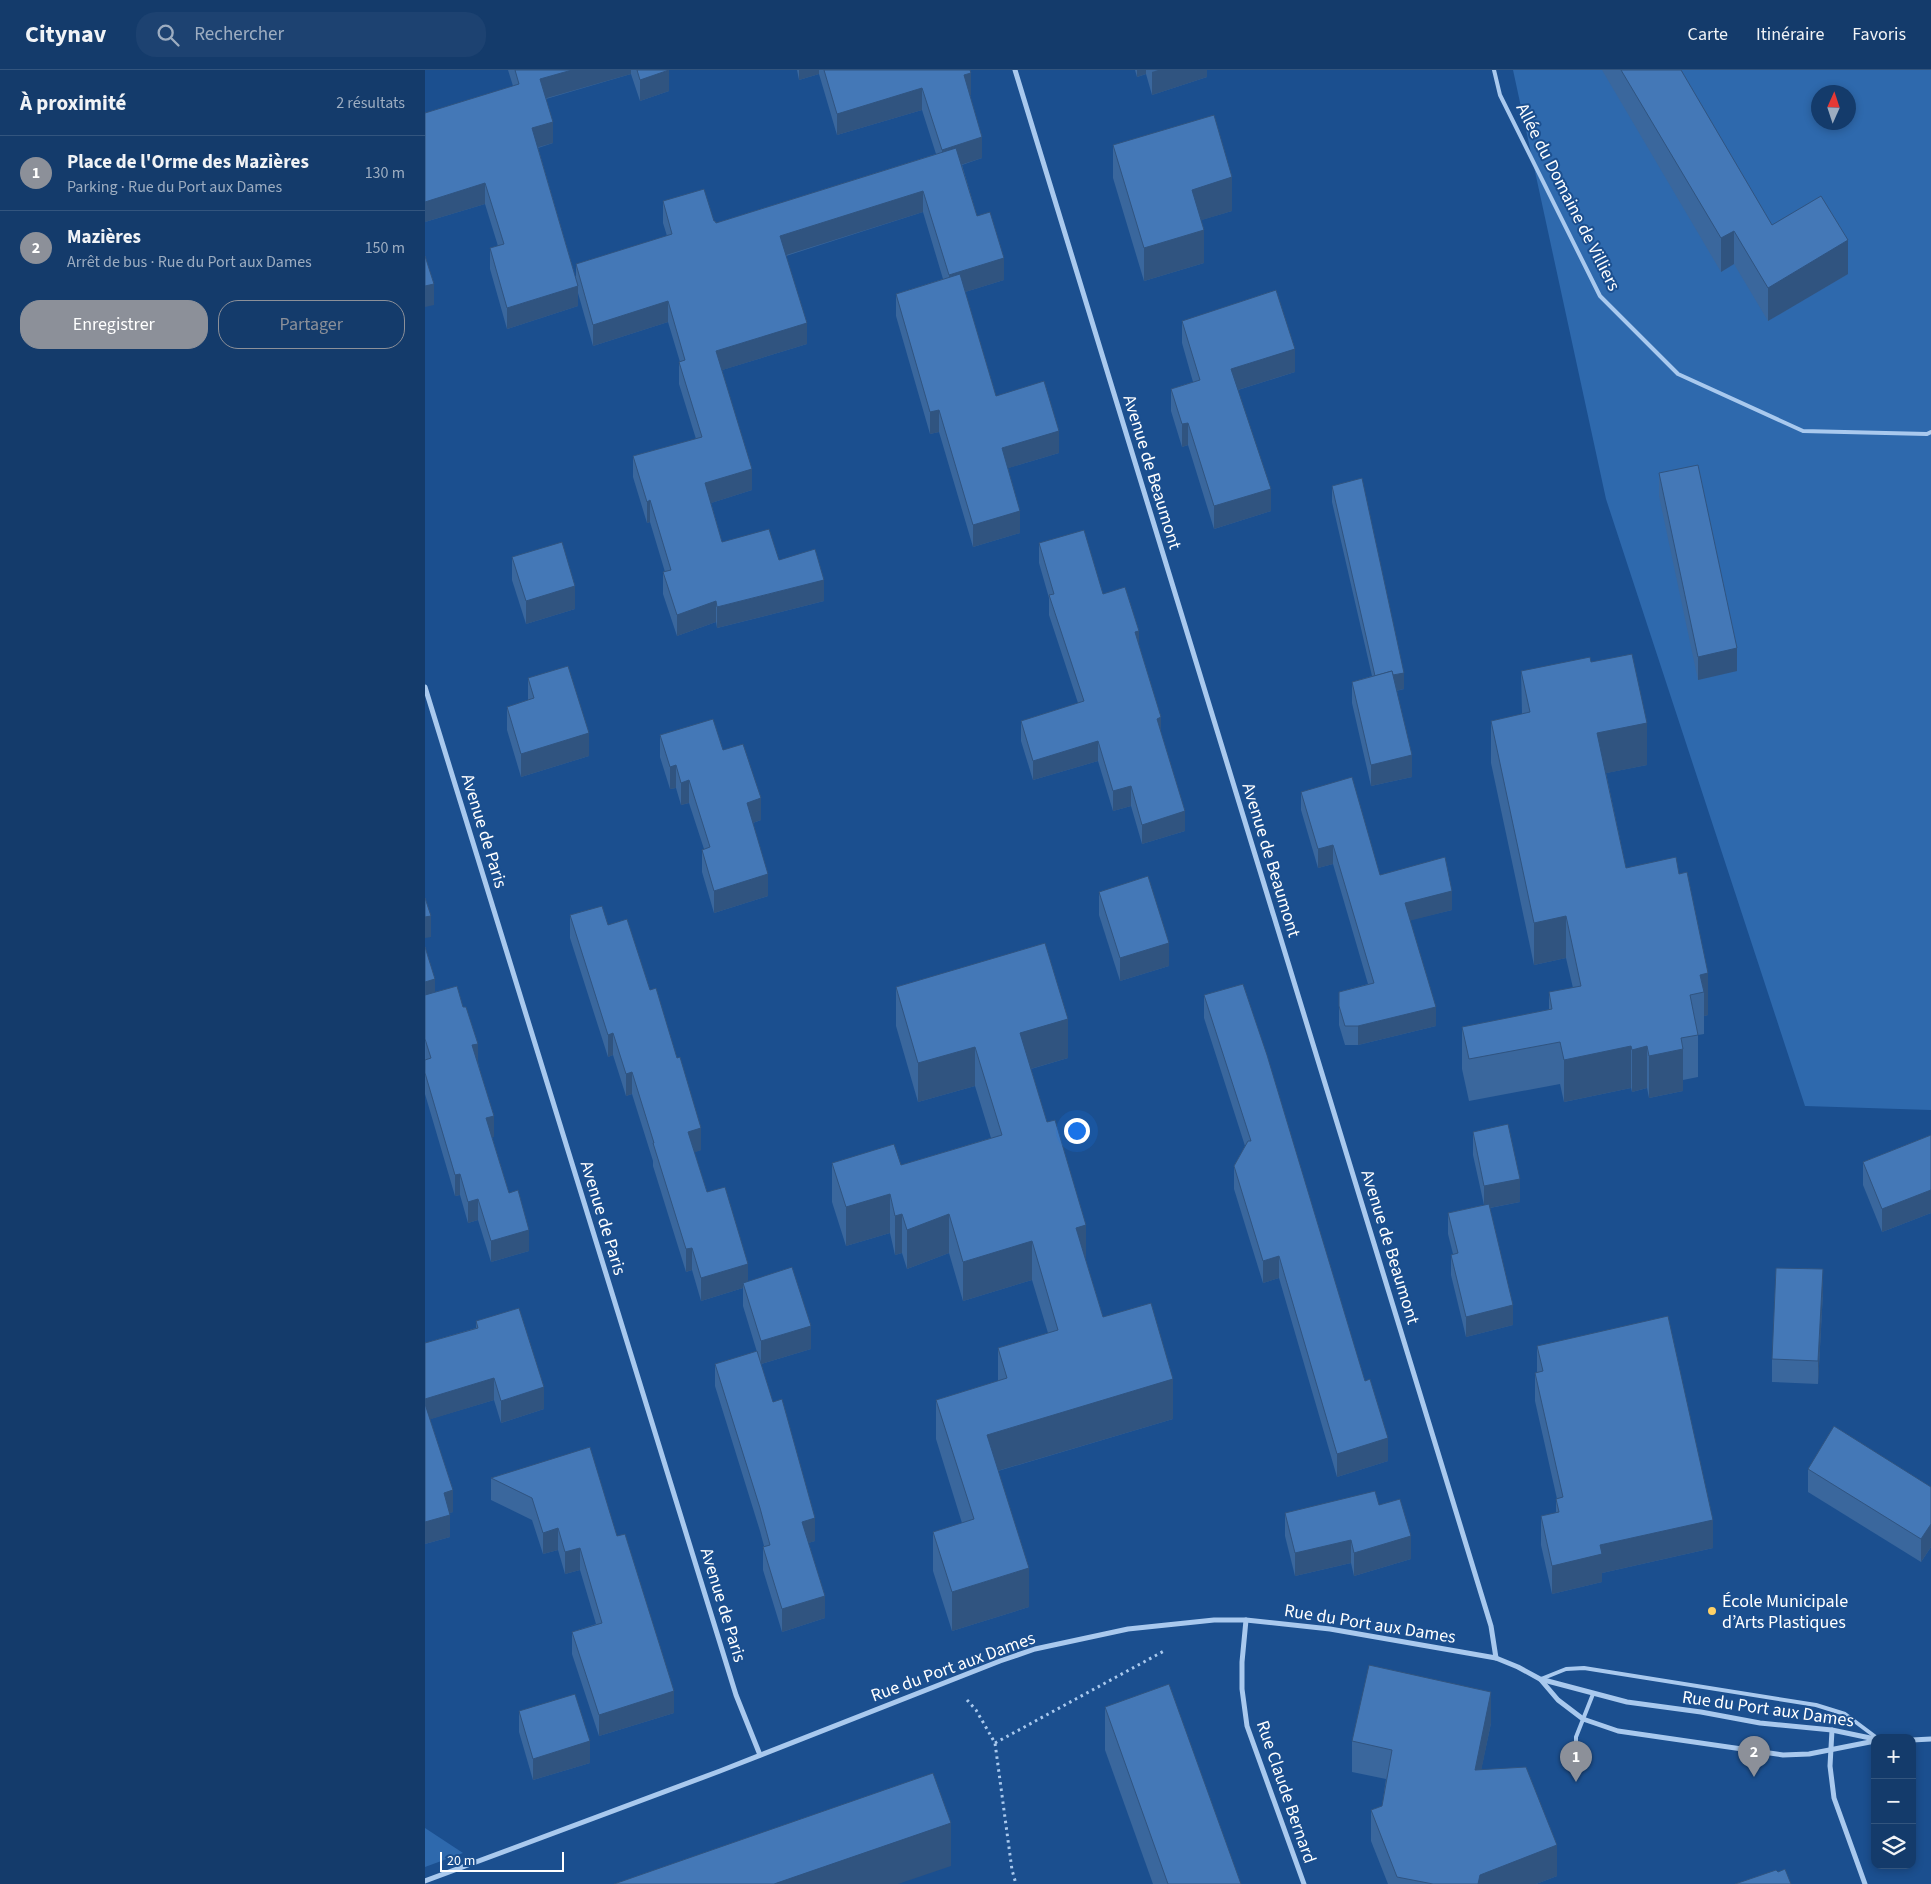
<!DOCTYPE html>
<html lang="fr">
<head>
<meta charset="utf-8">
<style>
  :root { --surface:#143b6b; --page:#1d4271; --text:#f1f3f6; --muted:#9dadc1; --line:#33557e; --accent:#8c9099 }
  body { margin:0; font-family:"Source Sans 3",sans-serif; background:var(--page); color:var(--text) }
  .controls { position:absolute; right:15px; bottom:15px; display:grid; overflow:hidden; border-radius:10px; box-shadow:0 2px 8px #0003 }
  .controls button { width:45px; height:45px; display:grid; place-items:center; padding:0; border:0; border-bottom:1px solid var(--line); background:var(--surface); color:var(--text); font:25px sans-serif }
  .compass { position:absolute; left:1386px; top:15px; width:45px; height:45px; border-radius:50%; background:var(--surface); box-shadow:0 2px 8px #0003; rotate:3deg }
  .scale { position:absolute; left:15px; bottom:12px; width:124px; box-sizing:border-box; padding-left:5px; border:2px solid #fff; border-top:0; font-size:14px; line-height:18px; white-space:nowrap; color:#fff; -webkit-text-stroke:4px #1b4f8f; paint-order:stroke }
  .you { position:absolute; left:651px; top:1060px; width:18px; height:18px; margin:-12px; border:4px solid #fff; border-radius:50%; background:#1a73e8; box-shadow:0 0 0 8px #1a73e833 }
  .badge { display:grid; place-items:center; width:32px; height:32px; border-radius:50%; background:var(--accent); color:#fff; font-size:16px; font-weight:700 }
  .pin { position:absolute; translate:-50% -41px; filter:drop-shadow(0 1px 2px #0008) }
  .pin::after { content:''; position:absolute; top:26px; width:18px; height:15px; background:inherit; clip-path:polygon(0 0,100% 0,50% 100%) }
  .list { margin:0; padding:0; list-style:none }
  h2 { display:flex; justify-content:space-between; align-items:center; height:65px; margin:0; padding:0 20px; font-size:21px }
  h2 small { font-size:16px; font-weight:400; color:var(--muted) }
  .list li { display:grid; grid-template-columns:32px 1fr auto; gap:15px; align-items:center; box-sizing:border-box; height:75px; padding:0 20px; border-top:1px solid var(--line) }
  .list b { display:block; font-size:19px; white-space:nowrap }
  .list p { margin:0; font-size:16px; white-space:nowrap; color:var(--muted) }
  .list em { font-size:16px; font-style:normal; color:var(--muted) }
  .actions { display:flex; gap:10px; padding:15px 20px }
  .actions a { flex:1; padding:11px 0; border:1px solid var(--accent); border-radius:20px; text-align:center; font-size:18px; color:var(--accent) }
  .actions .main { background:var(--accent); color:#fff }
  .icon { flex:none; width:28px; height:28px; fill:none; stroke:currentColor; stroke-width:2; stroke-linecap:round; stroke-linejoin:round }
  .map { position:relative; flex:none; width:1506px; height:1814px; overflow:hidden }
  header { display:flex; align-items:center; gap:30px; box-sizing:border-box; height:70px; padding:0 25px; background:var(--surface); border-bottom:1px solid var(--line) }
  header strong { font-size:24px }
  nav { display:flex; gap:28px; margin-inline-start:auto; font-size:18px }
  .search { width:350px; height:45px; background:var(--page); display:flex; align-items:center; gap:12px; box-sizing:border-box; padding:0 18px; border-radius:20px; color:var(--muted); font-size:19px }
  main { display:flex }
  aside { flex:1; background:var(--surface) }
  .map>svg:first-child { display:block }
  .green { fill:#2e69ad; fill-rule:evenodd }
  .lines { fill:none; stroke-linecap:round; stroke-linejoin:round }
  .path { stroke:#a9c9ee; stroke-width:3; stroke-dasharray:2.5 4; stroke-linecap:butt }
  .service { stroke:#a9c9ee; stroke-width:4 }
  .minor { stroke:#a9c9ee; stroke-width:5 }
  .wall { fill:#3a679d }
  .shaded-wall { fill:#305480 }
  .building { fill:#4478b7; stroke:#305480 }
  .poi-dot { fill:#ffd166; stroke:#1b4f8f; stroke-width:2 }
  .labels { text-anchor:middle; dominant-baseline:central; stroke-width:4; stroke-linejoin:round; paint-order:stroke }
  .street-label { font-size:18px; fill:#fff; stroke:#1b4f8f }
  .poi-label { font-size:18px; fill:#fff; stroke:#1b4f8f; text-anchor:start }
</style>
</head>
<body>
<header>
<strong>Citynav</strong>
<div class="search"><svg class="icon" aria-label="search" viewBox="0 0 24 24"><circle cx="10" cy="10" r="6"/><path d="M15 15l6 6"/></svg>Rechercher</div>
<nav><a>Carte</a><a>Itinéraire</a><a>Favoris</a></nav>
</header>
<main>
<aside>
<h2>À proximité<small>2 résultats</small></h2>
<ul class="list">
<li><span class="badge">1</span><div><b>Place de l'Orme des Mazières</b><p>Parking · Rue du Port aux Dames</p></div><em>130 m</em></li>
<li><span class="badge">2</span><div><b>Mazières</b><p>Arrêt de bus · Rue du Port aux Dames</p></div><em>150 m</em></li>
</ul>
<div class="actions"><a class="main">Enregistrer</a><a>Partager</a></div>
</aside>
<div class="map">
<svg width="1506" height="1814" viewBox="0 0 1506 1814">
  <rect width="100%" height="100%" fill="#1b4f8f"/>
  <g class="green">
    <path d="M1088 0H1506V1040L1380 1036 1181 429ZM1394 22H1424V52H1394Z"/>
    <path d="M0 1758 38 1783 0 1797Z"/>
  </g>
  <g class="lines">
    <g class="path">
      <path d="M542 1630 551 1640 570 1673 587 1800 591 1814"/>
      <path d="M570 1673 739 1581"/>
    </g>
    <g class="service">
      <path d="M1069 0 1075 25 1175 226 1253 304 1378 361 1502 364 1506 362"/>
      <path d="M1116 1609 1141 1599 1159 1598 1391 1635 1420 1644 1452 1668"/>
      <path d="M1151 1684V1667L1168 1624"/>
    </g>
    <g class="minor">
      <path d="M590 0 1066 1556 1071 1588"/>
      <path d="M0 617 311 1625 335 1685"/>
      <path d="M821 1550 817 1592V1619L822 1656 879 1814"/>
      <path d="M1116 1610 1133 1630 1158 1649 1193 1661 1358 1685 1384 1684 1450 1671"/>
      <path d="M1407 1660 1405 1696 1409 1728 1440 1814"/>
      <path d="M1487 1670 1506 1669"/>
      <path d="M0 1811 295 1701 575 1591 610 1579 703 1559 789 1550H821L905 1559 1071 1588 1093 1597 1115 1609 1202 1632 1276 1642 1335 1653 1407 1660 1450 1669"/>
    </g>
  </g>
  <g class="wall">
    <path d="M83 0H244V21L215 31 206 4 121 29 128 73 113 78 151 209V194L242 166 238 153V131L289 151 291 153 511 84 497 40 412 65 394 4 374 10 372 0H545L546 25H545L557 88 537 95 552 146 579 210 540 222 571 326 634 383 583 398 595 463 548 477 514 362 505 364 471 246V224L518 209 498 142 361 186 382 274 297 300 327 420 286 433 297 472 354 490 399 531 292 558 291 552 252 566 238 524V502H240L225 452 222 453 208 407V386L271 369 254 314V292H255L243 252 168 276 153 223V236L82 259 65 199V178L73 176 60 134 0 152 88 16Z"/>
    <path d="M710 0H782V7L727 25 721 4 712 7Z"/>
    <path d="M1177 0H1256L1347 155 1423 204 1343 251 1309 194 1296 202Z"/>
    <path d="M688 75 807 141 776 150 779 193 719 211 688 108Z"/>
    <path d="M757 251 870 302 813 320 846 441 789 459 763 375 757 377 746 341V319L768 312 757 273Z"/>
    <path d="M1234 403 1312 601 1273 610 1234 426Z"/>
    <path d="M907 416 979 619 971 621 987 707 946 716 927 633V612L947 606 907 432Z"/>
    <path d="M614 473 678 524 714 575 736 663 760 761 717 774 706 736 688 741 673 691 608 710 596 671V651L653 633 624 545V528L614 493Z"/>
    <path d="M87 487 150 539 101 554 87 510Z"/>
    <path d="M1166 592 1222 695 1181 703 1201 798 1254 804 1262 802 1283 945 1279 946V964L1273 965V1007L1258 1010V1021L1224 1028 1222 1018 1207 1022 1206 1018 1139 1032 1135 1014 1044 1031 1037 999V957L1124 940V922L1148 918 1141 888 1109 895 1066 693V651L1097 644 1096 601Z"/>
    <path d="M103 608 164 686 96 707 82 660V637L103 630Z"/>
    <path d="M235 665 298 680 336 750 328 753 343 826 289 843 277 802V780L279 779 264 733 256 735 251 718 245 719 235 687Z"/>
    <path d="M876 722 955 805 1027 840 985 850 1011 956 933 975H920L914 955V922L943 914 908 794 893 798 876 740Z"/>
    <path d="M674 822 744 896 695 911 674 845Z"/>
    <path d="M145 845 183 855 276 1080 269 1082 282 1122 323 1211 386 1279 336 1294 390 1471 383 1473 400 1548 357 1562 338 1500V1477L339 1476 335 1461 290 1316V1294L332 1282 318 1236V1218L276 1231 267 1200 261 1202 228 1096V1091L207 1024 201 1026 188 985 183 987 145 868Z"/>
    <path d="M0 877 10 922 53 992 69 1067H67L84 1123 104 1181 66 1192 53 1150 43 1153 35 1125 30 1126 0 1024Z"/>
    <path d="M471 917 643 988 606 999 661 1191 678 1247 748 1349 573 1401 604 1537 527 1561 508 1501V1462L537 1453 511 1369V1330L573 1311V1278L623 1263 607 1210 538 1231 524 1183 482 1199 477 1183 470 1185 465 1163 421 1176 407 1132V1093L476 1095 566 1068 550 1016 493 1032 471 956Z"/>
    <path d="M779 925 963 1391 912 1407 854 1208 838 1213 809 1119V1096L820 1076 779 948Z"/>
    <path d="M1048 1062 1095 1132 1065 1138 1088 1255 1041 1267 1026 1205V1185L1028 1184 1023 1164V1143L1059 1135 1048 1085Z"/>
    <path d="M1506 1065V1143L1457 1162 1438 1115V1092Z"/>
    <path d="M1398 1222 1393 1314 1347 1312V1289Z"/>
    <path d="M51 1251 119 1339 76 1353 69 1330 5 1349 28 1442 24 1443 25 1467 0 1474V1273L51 1258Z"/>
    <path d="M1112 1276 1288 1478 1177 1503V1512L1127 1524 1116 1475V1446L1131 1443V1429H1132L1110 1331V1303H1112Z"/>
    <path d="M1383 1399 1506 1417V1477L1496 1492 1383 1422Z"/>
    <path d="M66 1408 192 1466 249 1643 174 1666 147 1584V1562L171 1554 155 1500 140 1504 133 1480 118 1484 107 1450 66 1430Z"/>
    <path d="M954 1435 986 1489 929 1506 926 1493 870 1506 860 1466V1443Z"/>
    <path d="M680 1637 816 1814H728L680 1680Z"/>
    <path d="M94 1641 165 1693 108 1710 94 1662Z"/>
    <path d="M1066 1653 1056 1700 1132 1806 1111 1814H963L946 1771V1740L957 1736 961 1709 927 1702V1671Z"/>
  </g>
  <g class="shaded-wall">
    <path d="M147 0H206V4L115 30V9Z"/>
    <path d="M244 0V21L215 31V10Z"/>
    <path d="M374 0H394V4L374 10Z"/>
    <path d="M712 0H721V4L712 7Z"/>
    <path d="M733 0H782V7L727 25V2Z"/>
    <path d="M546 3V25L539 27V5Z"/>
    <path d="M497 18V40L412 65V44Z"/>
    <path d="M128 52V73L107 79V58Z"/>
    <path d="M557 67V88L517 101V80Z"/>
    <path d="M807 107V141L767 153V120Z"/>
    <path d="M60 113V134L0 152V132Z"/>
    <path d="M498 121V142L355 187V166Z"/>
    <path d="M779 160V193L719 211V178Z"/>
    <path d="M1309 161V194L1296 202V168Z"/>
    <path d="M1423 170V204L1343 251V218Z"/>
    <path d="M579 188V210L524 227V205Z"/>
    <path d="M9 214V235L0 237V216Z"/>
    <path d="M153 216V236L82 259V238Z"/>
    <path d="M243 231V252L168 276V255Z"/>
    <path d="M382 253V274L291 302V281Z"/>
    <path d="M870 279V302L806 322V299Z"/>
    <path d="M514 340V362L505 364V342Z"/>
    <path d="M763 353V375L757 377V354Z"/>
    <path d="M634 361V383L577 400V378Z"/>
    <path d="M327 399V420L280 435V413Z"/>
    <path d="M846 419V441L789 459V436Z"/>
    <path d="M225 430V452L222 453V432Z"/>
    <path d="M595 441V463L548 477V455Z"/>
    <path d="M399 510V531L292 558V537Z"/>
    <path d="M150 516V539L101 554V531Z"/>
    <path d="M291 531V552L252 566V545Z"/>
    <path d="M714 561V581L710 562Z"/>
    <path d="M1312 578V601L1273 610V587Z"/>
    <path d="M979 603V619L951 625V609Z"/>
    <path d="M736 647V667L732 649Z"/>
    <path d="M1222 653V695L1172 705V663Z"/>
    <path d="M164 663V686L96 707V684Z"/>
    <path d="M673 671V691L608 710V691Z"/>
    <path d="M987 685V707L946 716V695Z"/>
    <path d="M251 695V718L245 719V697Z"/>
    <path d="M264 710V733L256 735V713Z"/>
    <path d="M706 716V736L688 741V721Z"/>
    <path d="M336 728V750L322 755V733Z"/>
    <path d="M760 741V761L717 774V755Z"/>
    <path d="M908 775V794L893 798V779Z"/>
    <path d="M343 804V826L289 843V821Z"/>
    <path d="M1027 821V840L980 852V833Z"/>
    <path d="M6 846V867L0 868V847Z"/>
    <path d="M1141 846V888L1109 895V853Z"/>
    <path d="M744 873V896L695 911V888Z"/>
    <path d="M1283 903V945L1279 946V922L1275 905Z"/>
    <path d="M10 909V930L0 933V912Z"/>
    <path d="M1011 937V956L933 975V956Z"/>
    <path d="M643 949V988L595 1002V963Z"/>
    <path d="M188 963V985L183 987V965Z"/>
    <path d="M53 974V995L47 975Z"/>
    <path d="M1206 976V1018L1139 1032V990Z"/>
    <path d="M1222 976V1018L1207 1022V980Z"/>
    <path d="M550 977V1016L493 1032V993Z"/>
    <path d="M1258 979V1021L1224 1028V986Z"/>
    <path d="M207 1002V1024L201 1026V1004Z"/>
    <path d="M69 1046V1067L61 1069V1048Z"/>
    <path d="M276 1058V1080L263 1085V1062Z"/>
    <path d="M35 1104V1125L30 1126V1105Z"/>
    <path d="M1095 1109V1132L1059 1139V1116Z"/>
    <path d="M1506 1120V1143L1457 1162V1139Z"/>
    <path d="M465 1124V1163L421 1176V1137Z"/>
    <path d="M53 1129V1150L43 1153V1132Z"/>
    <path d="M477 1144V1183L470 1185V1146Z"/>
    <path d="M524 1144V1183L482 1199V1160Z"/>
    <path d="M661 1155V1195L651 1158Z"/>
    <path d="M104 1160V1181L66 1192V1171Z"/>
    <path d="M607 1171V1210L538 1231V1192Z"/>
    <path d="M267 1178V1200L261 1202V1179Z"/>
    <path d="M854 1186V1208L838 1213V1191Z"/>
    <path d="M323 1194V1216L318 1213V1218L276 1231V1208Z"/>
    <path d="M1398 1199V1222L1393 1314V1291Z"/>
    <path d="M1088 1235V1255L1041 1267V1247Z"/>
    <path d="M386 1256V1279L336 1294V1271Z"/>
    <path d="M69 1308V1330L0 1351V1329Z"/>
    <path d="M748 1309V1349L562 1404V1365Z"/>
    <path d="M119 1317V1339L76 1353V1331Z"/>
    <path d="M963 1368V1391L912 1407V1384Z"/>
    <path d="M28 1420V1442L19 1445V1423Z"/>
    <path d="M25 1445V1467L0 1474V1452Z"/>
    <path d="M390 1448V1471L377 1475V1452Z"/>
    <path d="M1288 1450V1478L1177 1503V1512L1127 1524V1496L1175 1475Z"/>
    <path d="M1506 1454V1477L1496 1492V1469Z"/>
    <path d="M133 1458V1480L118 1484V1463Z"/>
    <path d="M986 1466V1489L929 1506V1483Z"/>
    <path d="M926 1470V1493L870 1506V1483Z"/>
    <path d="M155 1478V1500L140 1504V1482Z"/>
    <path d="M604 1498V1537L527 1561V1522Z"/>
    <path d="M400 1526V1548L357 1562V1539Z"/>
    <path d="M249 1621V1643L174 1666V1645Z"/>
    <path d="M1066 1622V1653L1050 1731V1700Z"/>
    <path d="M165 1671V1693L108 1710V1689Z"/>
    <path d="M526 1753V1796L473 1814H349Z"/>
    <path d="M1132 1775V1806L1111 1814H1053L1055 1805Z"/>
  </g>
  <g class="building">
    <path d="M90 0H147L115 9 128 52 107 58 153 216 82 238 65 178 79 174 60 113 0 132V43L94 14Z"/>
    <path d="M212 0H244L215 10Z"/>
    <path d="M399 0H545L546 3 539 5 557 67 517 80 497 18 412 44Z"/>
    <path d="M1196 0H1256L1347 155 1396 126 1423 170 1343 218 1309 161 1296 168Z"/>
    <path d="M789 45 807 107 767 120 779 160 719 178 688 75Z"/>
    <path d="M531 78 552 146 565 142 579 188 524 205 498 121 355 166 382 253 291 281 327 399 280 413 297 472 344 459 354 490 390 479 399 510 292 537 291 531 252 545 238 502 246 500 225 430 222 432 208 386 277 367 254 292 260 290 243 231 168 255 151 194 247 164 238 131 279 119 289 151H290L291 153Z"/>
    <path d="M0 186 9 214 0 216Z"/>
    <path d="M535 204 571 326 619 311 634 361 577 378 595 441 548 455 514 340 505 342 471 224Z"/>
    <path d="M851 220 870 279 806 299 846 419 789 436 763 353 757 354 746 319 775 310 757 251Z"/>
    <path d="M1273 395 1312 578 1273 587 1234 403Z"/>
    <path d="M937 408 979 603 968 605 967 601 950 606 907 416Z"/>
    <path d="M659 460 678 524 700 517 714 561 710 562 736 647 732 649 760 741 717 755 706 716 688 721 673 671 608 691 596 651 659 631 624 525 629 524 614 473Z"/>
    <path d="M137 472 150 516 101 531 87 487Z"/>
    <path d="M1207 584 1222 653 1172 663 1201 798 1251 787 1254 804 1262 802 1283 903 1275 905 1279 922 1265 925 1273 965 1256 968 1258 979 1224 986 1222 976 1207 980 1206 976 1139 990 1135 972 1044 989 1037 957 1127 939 1124 922 1156 916 1141 846 1109 853 1066 651 1105 642 1096 601 1165 587 1166 592Z"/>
    <path d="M143 596 164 663 96 684 82 637 109 628 103 608Z"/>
    <path d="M967 601 987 685 946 695 927 612Z"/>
    <path d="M288 649 298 680 318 674 336 728 322 733 343 804 289 821 277 780 285 777 264 710 256 713 251 695 245 697 235 665Z"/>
    <path d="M927 707 955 805 1020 787 1027 821 980 833 1011 937 933 956H920L914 936V922L949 913 908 775 893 779 876 722Z"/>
    <path d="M723 806 744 873 695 888 674 822Z"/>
    <path d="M0 828 6 846 0 847Z"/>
    <path d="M177 836 183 855 202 849 225 920 231 918 252 988 255 987 276 1058 263 1062 282 1122 300 1117 323 1194 276 1208 267 1178 261 1179 228 1073H229L207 1002 201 1004 188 963 183 965 145 845Z"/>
    <path d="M620 873 643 949 595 963 622 1052 630 1050 661 1155 651 1158 678 1247 726 1233 748 1309 562 1365 604 1498 527 1522 508 1462 549 1449 511 1330 582 1308 573 1278 633 1260 607 1171 538 1192 524 1144 482 1160 477 1144 470 1146 465 1124 421 1137 407 1093 469 1074 476 1095 577 1065 550 977 493 993 471 917Z"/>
    <path d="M0 877 10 909 0 912Z"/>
    <path d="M818 914 842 985 940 1311 945 1309 963 1368 912 1384 854 1186 838 1191 809 1096 823 1071H826L779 925Z"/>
    <path d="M32 916 38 937H41L53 974 47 975 69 1046 61 1048 84 1123 93 1120 104 1160 66 1171 53 1129 43 1132 35 1104 30 1105 0 1003V990L6 988 0 969V925Z"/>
    <path d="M1083 1054 1095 1109 1059 1116 1048 1062Z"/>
    <path d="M1506 1065V1120L1457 1139 1438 1092Z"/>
    <path d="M1064 1134 1088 1235 1041 1247 1026 1185 1033 1183 1023 1143Z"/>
    <path d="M367 1197 386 1256 336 1271 318 1213Z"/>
    <path d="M1351 1198 1398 1199 1393 1291 1347 1289Z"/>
    <path d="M94 1238 119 1317 76 1331 69 1308 0 1329V1273L53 1258 51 1251Z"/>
    <path d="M1243 1246 1288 1450 1175 1475 1177 1484 1127 1496 1116 1446 1134 1442 1131 1429 1138 1427 1110 1303 1118 1301 1112 1276Z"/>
    <path d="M332 1281 348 1332 357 1329 390 1448 377 1452 400 1526 357 1539 338 1477 345 1475 335 1438 290 1294Z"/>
    <path d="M0 1334 28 1420 19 1423 25 1445 0 1452Z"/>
    <path d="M1409 1356 1506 1417V1454L1496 1469 1383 1399Z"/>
    <path d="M165 1377 192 1466 200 1464 249 1621 174 1645 147 1562 177 1553 155 1478 140 1482 133 1458 118 1463 107 1428 66 1408Z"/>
    <path d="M950 1421 954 1435 975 1429 986 1466 929 1483 926 1470 870 1483 860 1443Z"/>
    <path d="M944 1595 1066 1622 1050 1700 1101 1697 1132 1775 1055 1805 1053 1814H1008L972 1807 946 1740 957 1736 967 1680 927 1671Z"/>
    <path d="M744 1614 816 1814H743L680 1637Z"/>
    <path d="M150 1624 165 1671 108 1689 94 1641Z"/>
    <path d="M508 1703 526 1753 349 1814H189Z"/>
    <path d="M1360 1799 1366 1814H1310L1351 1800 1353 1802Z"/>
  </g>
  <circle class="poi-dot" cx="1287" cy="1541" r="5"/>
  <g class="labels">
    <g class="street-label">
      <text transform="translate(1143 127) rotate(63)">Allée du Domaine de Villiers</text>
      <text transform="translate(727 402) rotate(73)">Avenue de Beaumont</text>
      <text transform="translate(59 761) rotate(73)">Avenue de Paris</text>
      <text transform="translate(846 790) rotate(73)">Avenue de Beaumont</text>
      <text transform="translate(178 1148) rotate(73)">Avenue de Paris</text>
      <text transform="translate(965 1177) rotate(73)">Avenue de Beaumont</text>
      <text transform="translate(298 1535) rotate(73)">Avenue de Paris</text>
      <text transform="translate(945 1554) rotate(9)">Rue du Port aux Dames</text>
      <text transform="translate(528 1597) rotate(-20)">Rue du Port aux Dames</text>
      <text transform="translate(1343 1639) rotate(8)">Rue du Port aux Dames</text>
      <text transform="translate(861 1722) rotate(71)">Rue Claude Bernard</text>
    </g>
    <g class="poi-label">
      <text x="1297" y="1531">École Municipale<tspan x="1297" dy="21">d’Arts Plastiques</tspan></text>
    </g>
  </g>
</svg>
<div class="controls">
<button>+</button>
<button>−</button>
<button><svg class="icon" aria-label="layers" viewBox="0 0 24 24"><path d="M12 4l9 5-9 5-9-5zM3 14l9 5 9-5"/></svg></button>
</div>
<svg class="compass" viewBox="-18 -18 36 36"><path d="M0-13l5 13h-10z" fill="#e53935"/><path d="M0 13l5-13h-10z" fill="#9dadc1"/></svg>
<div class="scale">20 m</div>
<div class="you"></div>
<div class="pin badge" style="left:1151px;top:1712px">1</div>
<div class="pin badge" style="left:1329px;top:1707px">2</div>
</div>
</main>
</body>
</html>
